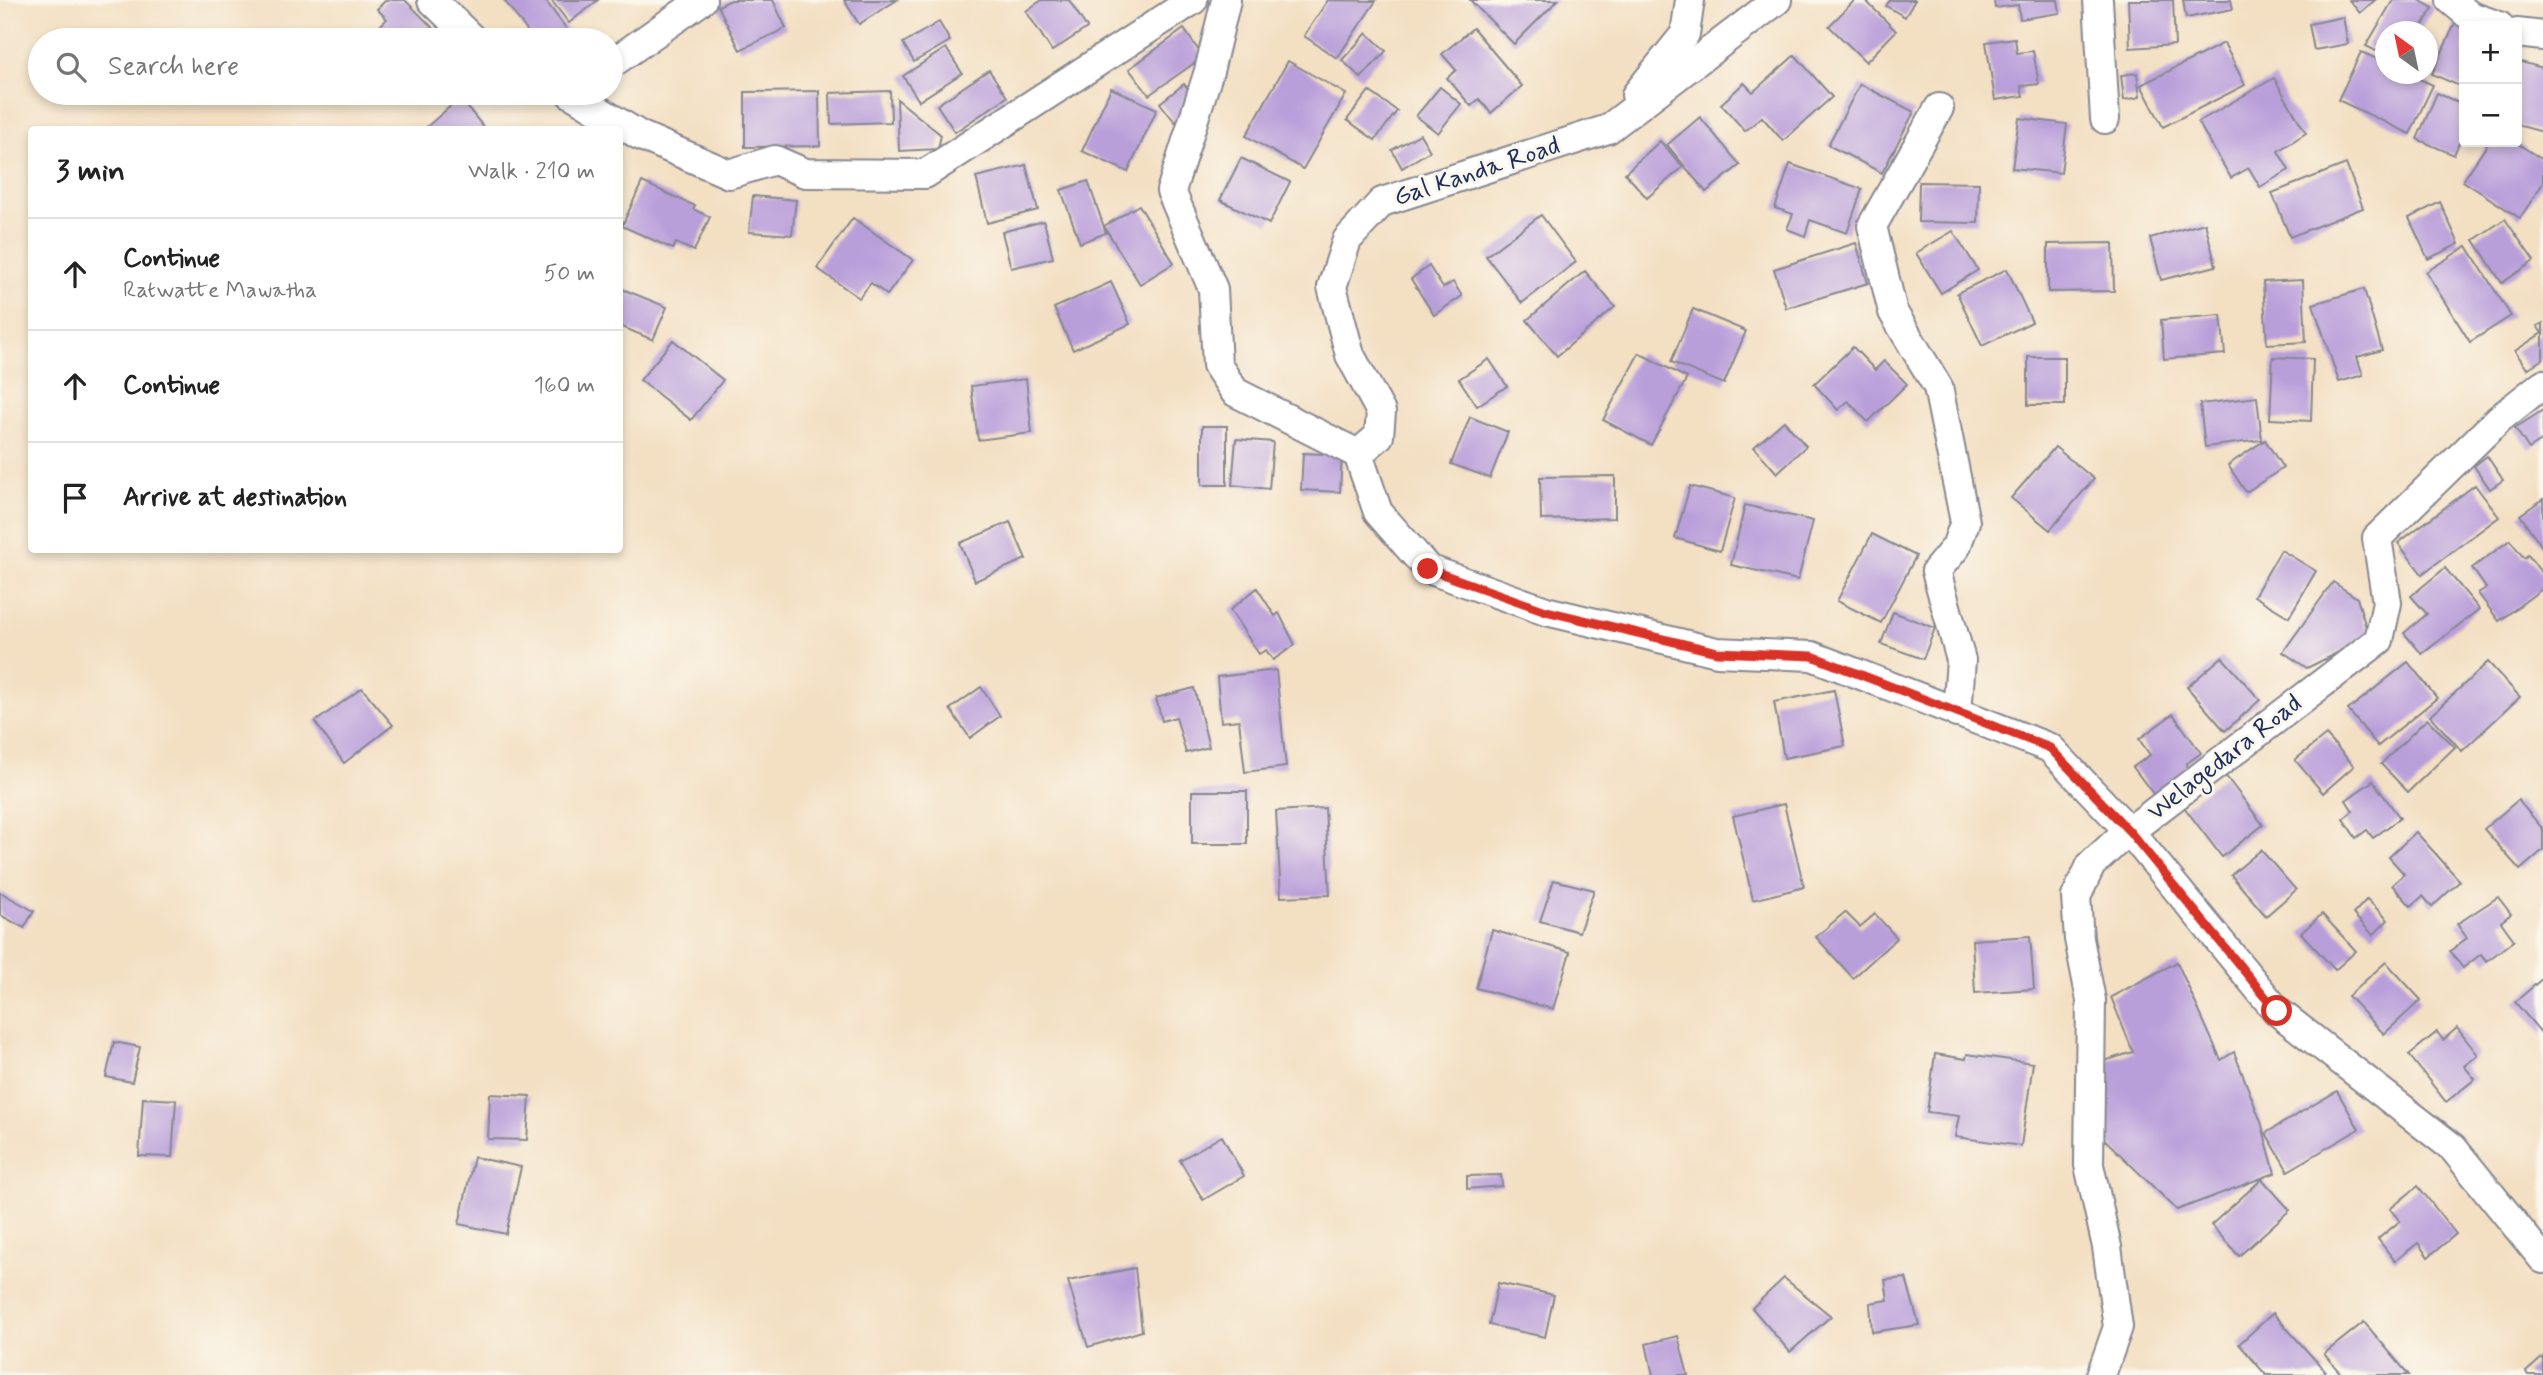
<!DOCTYPE html>
<html lang="en">
<head>
<meta charset="utf-8">
<style>
  :root { --surface:#fff; --page:#f6f6f6; --text:#222; --muted:#767676; --line:#e0e0e0 }
  body { margin:0; font-family:Mynerve,sans-serif; background:var(--page); color:var(--text) }
  .controls { position:absolute; right:21px; top:21px; display:grid; overflow:hidden; border-radius:7px; box-shadow:0 4px 10px #0003 }
  .controls button { width:63px; height:63px; display:grid; place-items:center; padding:0; border:0; border-bottom:2px solid var(--line); background:var(--surface); color:var(--text); font:35px sans-serif }
  .compass { position:absolute; left:2375px; top:21px; width:63px; height:63px; border-radius:50%; background:var(--surface); box-shadow:0 4px 10px #0003; rotate:327deg }
  .stop { position:absolute; width:21px; height:21px; margin:-16px; border:5px solid #d93025; border-radius:50%; background:#fff }
  .stop.end { background:#d93025; border-color:#fff; box-shadow:0 2px 7px #0008 }
  .list { margin:0; padding:0; list-style:none }
  h2 { display:flex; justify-content:space-between; align-items:center; height:91px; margin:0; padding:0 28px; font-size:30px }
  h2 small { font-size:23px; font-weight:400; color:var(--muted) }
  .list li { display:grid; grid-template-columns:46px 1fr auto; gap:21px; align-items:center; box-sizing:border-box; height:112px; padding:0 28px; border-top:2px solid var(--line) }
  .list b { display:block; font-size:26px; white-space:nowrap }
  .list p { margin:0; font-size:23px; white-space:nowrap; color:var(--muted) }
  .list em { font-size:23px; font-style:normal; color:var(--muted) }
  .icon { flex:none; width:38px; height:38px; fill:none; stroke:currentColor; stroke-width:2; stroke-linecap:round; stroke-linejoin:round }
  .map { position:relative; flex:none; width:2543px; height:1375px; overflow:hidden }
  .search { position:absolute; background:var(--surface); box-shadow:0 4px 10px #0003; left:28px; top:28px; width:595px; height:77px; display:flex; align-items:center; gap:18px; box-sizing:border-box; padding:0 24px; border-radius:38px; color:var(--muted); font-size:26px }
  .panel { position:absolute; background:var(--surface); box-shadow:0 4px 10px #0003; left:28px; top:126px; width:595px; height:427px; border-radius:7px }
  .map>svg:first-child { display:block }
  .building { fill:#b99fda }
  .lines { fill:none; stroke-linecap:round; stroke-linejoin:round }
  .street-casing { stroke:#878790; stroke-width:32 }
  .street { stroke:#fff; stroke-width:28 }
  .route { stroke:#d93025; stroke-width:9 }
  .labels { text-anchor:middle; dominant-baseline:central; stroke-width:6; stroke-linejoin:round; paint-order:stroke }
  .street-label { font-size:26px; fill:#1b2f5e; stroke:#fbf7ec }
</style>
</head>
<body>
<div class="map">
<svg width="2543" height="1375" viewBox="0 0 2543 1375">
  <rect width="100%" height="100%" fill="#fbf7ec"/>
  <filter id="ink" filterUnits="userSpaceOnUse"><feTurbulence type="fractalNoise" baseFrequency=".0143" numOctaves="2"/><feDisplacementMap in="SourceGraphic" scale="14" xChannelSelector="R" yChannelSelector="G"/><feConvolveMatrix kernelMatrix="1 2 1 2 8 2 1 2 1" color-interpolation-filters="sRGB"/></filter>
  <filter id="wash" filterUnits="userSpaceOnUse"><feTurbulence type="fractalNoise" baseFrequency=".00686" numOctaves="4" result="noise"/><feDisplacementMap in="SourceGraphic" scale="28" xChannelSelector="R" yChannelSelector="G"/><feGaussianBlur stdDeviation="1.57" result="paint"/><feColorMatrix in="noise" values="0 0 0 0 0 0 0 0 0 0 0 0 0 0 0 0 0 1.4 0 .05"/><feComposite in="paint" operator="in"/></filter>
  <g filter="url(#wash)">
    <rect width="100%" height="100%" fill="#f3dfc2"/>
    <g id="blocks">
      <g class="building">
        <path d="M386 0H405L445 40H366L387 19 377 9Z"/>
        <path d="M504 0H545L568 31 556 40H534Z"/>
        <path d="M551 0H598L569 23Z"/>
        <path d="M731 0H773L786 28 740 50 718 6Z"/>
        <path d="M844 0H897L859 24Z"/>
        <path d="M1042 0H1069L1087 28 1052 51 1026 11Z"/>
        <path d="M1328 0 1376 1 1337 58 1304 36Z"/>
        <path d="M1470 0H1558L1514 44Z"/>
        <path d="M1855 0H1865L1896 31 1866 62 1829 26Z"/>
        <path d="M1890 0H1915L1905 17 1886 6Z"/>
        <path d="M1994 0H2058L2060 13 2020 19 2018 5 1995 8Z"/>
        <path d="M2128 0H2173L2175 45 2130 48Z"/>
        <path d="M2183 0H2231L2233 9 2186 18Z"/>
        <path d="M2349 0H2375L2360 13Z"/>
        <path d="M2393 0H2419L2433 8 2419 32H2386V56L2366 46Z"/>
        <path d="M2343 17 2348 44 2314 50 2309 24Z"/>
        <path d="M2456 21 2464 25V88L2432 74Z"/>
        <path d="M939 22 950 41 914 62 903 43Z"/>
        <path d="M1473 28 1522 86 1491 113 1479 99 1471 106 1447 78 1456 70 1442 54Z"/>
        <path d="M1184 29 1203 57 1149 95 1129 69Z"/>
        <path d="M1367 33 1386 51 1361 78 1342 60Z"/>
        <path d="M2015 38 2017 53 2033 51 2039 84 2021 86 2023 96 1995 100 1986 42Z"/>
        <path d="M2224 43 2245 85 2163 127 2141 85Z"/>
        <path d="M946 48 962 73 919 101 903 76Z"/>
        <path d="M2361 52 2386 63V74H2408L2433 85 2410 134 2338 100Z"/>
        <path d="M1795 55 1832 97 1783 141 1762 117 1745 131 1721 104 1744 83 1753 92Z"/>
        <path d="M1288 61 1346 94 1303 169 1246 136Z"/>
        <path d="M2517 61 2543 68V132L2517 125Z"/>
        <path d="M989 70 1007 97 955 132 937 105Z"/>
        <path d="M2137 73 2140 97 2124 100 2121 75Z"/>
        <path d="M2274 78 2306 133 2278 151 2289 170 2260 187 2249 168 2231 178 2198 122Z"/>
        <path d="M1184 84 1199 102 1175 122 1160 103Z"/>
        <path d="M1860 84 1914 112 1882 173 1828 145Z"/>
        <path d="M1440 87 1461 104 1438 133 1416 116Z"/>
        <path d="M1111 88 1157 109 1128 172 1082 151Z"/>
        <path d="M819 91 820 146 745 147V92Z"/>
        <path d="M890 91 891 122 831 124 830 93Z"/>
        <path d="M1369 91 1397 111 1375 140 1347 120Z"/>
        <path d="M2437 93 2464 105V131L2454 155 2417 139Z"/>
        <path d="M460 98 486 130H423Z"/>
        <path d="M897 99 941 135 938 149 899 151Z"/>
        <path d="M1700 117 1740 165 1706 192 1667 145Z"/>
        <path d="M2019 118 2067 124 2061 173 2012 168Z"/>
        <path d="M1420 134 1430 151 1402 168 1392 150Z"/>
        <path d="M1660 141 1683 167 1647 198 1625 173Z"/>
        <path d="M2489 142H2515L2543 160V183L2520 218 2463 181Z"/>
        <path d="M1241 158 1290 182 1269 224 1220 200Z"/>
        <path d="M1790 164 1862 189 1847 233 1810 220 1805 236 1787 229 1793 214 1775 208Z"/>
        <path d="M2346 164 2363 208 2290 237 2272 193Z"/>
        <path d="M1026 165 1038 210 987 223 976 177Z"/>
        <path d="M1088 181 1106 233 1080 243 1061 190Z"/>
        <path d="M642 182 695 206 693 209 710 217 694 251 676 243 673 249 622 226Z"/>
        <path d="M1919 182 1979 183 1978 223 1918 222Z"/>
        <path d="M753 196 796 200 792 235 749 232Z"/>
        <path d="M2440 202 2459 244 2428 259 2409 218Z"/>
        <path d="M1139 205 1174 263 1140 284 1104 226Z"/>
        <path d="M1541 215 1576 262 1522 303 1486 256Z"/>
        <path d="M853 218 913 260 887 295 871 283 859 298 817 268Z"/>
        <path d="M2505 219 2534 261 2502 283 2474 240Z"/>
        <path d="M1044 221 1053 258 1011 268 1002 232Z"/>
        <path d="M2205 223 2216 266 2161 280 2150 238Z"/>
        <path d="M1953 231 1978 270 1941 293 1916 253Z"/>
        <path d="M1856 243 1868 283 1786 308 1774 269Z"/>
        <path d="M2113 243 2114 291 2048 292V244Z"/>
        <path d="M2467 246 2511 316 2470 342 2426 272Z"/>
        <path d="M1429 266 1443 288 1453 282 1462 296 1434 315 1411 279Z"/>
        <path d="M2007 269 2032 322 1982 346 1957 293Z"/>
        <path d="M1585 271 1615 307 1557 356 1527 320Z"/>
        <path d="M2303 280 2306 342 2267 344 2263 282Z"/>
        <path d="M1111 282 1130 324 1073 350 1054 308Z"/>
        <path d="M620 288 667 307 653 340 620 326Z"/>
        <path d="M2364 289 2382 350 2357 357 2363 375 2339 382 2313 304Z"/>
        <path d="M1693 309 1746 331 1724 384 1671 362Z"/>
        <path d="M2221 315 2225 354 2164 359 2161 320Z"/>
        <path d="M2543 323V359L2527 369 2515 351 2542 333 2537 326Z"/>
        <path d="M673 340 723 380 691 420 640 380Z"/>
        <path d="M1853 347 1875 370 1884 361 1907 384 1868 422 1848 401 1838 410 1814 384Z"/>
        <path d="M1639 353 1687 378 1651 445 1603 420Z"/>
        <rect x="2028" y="357" width="37" height="48"/>
        <path d="M2273 357 2313 359 2311 421 2270 419Z"/>
        <path d="M1489 359 1507 386 1477 406 1459 379Z"/>
        <path d="M1026 379 1032 433 978 440 971 386Z"/>
        <path d="M2257 397 2262 440 2205 447 2200 404Z"/>
        <path d="M2543 410V440L2529 449 2515 428Z"/>
        <path d="M1470 417 1508 432 1490 478 1451 464Z"/>
        <path d="M1784 421 1806 446 1777 473 1754 447Z"/>
        <rect x="1202" y="426" width="25" height="59"/>
        <path d="M1236 439 1273 442 1269 489 1232 485Z"/>
        <path d="M2265 440 2283 468 2246 492 2228 465Z"/>
        <path d="M2055 447 2094 479 2050 530 2011 498Z"/>
        <path d="M1303 453 1342 455 1340 492 1301 490Z"/>
        <path d="M2487 456 2503 480 2490 489 2474 466Z"/>
        <path d="M1615 476V518L1541 520 1540 477Z"/>
        <path d="M2475 485 2499 517 2422 574 2398 543Z"/>
        <path d="M1690 486 1735 498 1720 551 1675 538Z"/>
        <path d="M2543 499V548L2520 515Z"/>
        <path d="M1745 505 1813 521 1798 580 1731 565Z"/>
        <path d="M1010 522 1026 559 975 581 960 543Z"/>
        <path d="M1872 534 1916 556 1881 623 1837 601Z"/>
        <path d="M2510 540 2524 558 2528 555 2543 575V588L2499 621 2478 593 2486 588 2472 568Z"/>
        <path d="M2281 550 2316 571 2289 617 2254 596Z"/>
        <path d="M2445 568 2479 609 2422 654 2404 633 2427 614 2411 596Z"/>
        <path d="M2333 582 2357 598 2369 637 2307 668 2283 652Z"/>
        <path d="M1257 588 1275 616 1279 613 1295 645 1273 660 1266 650 1259 654 1230 610Z"/>
        <path d="M1893 612 1935 628 1923 659 1881 644Z"/>
        <path d="M2222 657 2260 700 2225 731 2187 687Z"/>
        <path d="M2408 662 2437 698 2378 746 2348 710Z"/>
        <path d="M2488 662 2520 697 2462 751 2430 716Z"/>
        <path d="M1276 670 1286 767 1245 772 1239 720 1221 722 1217 677Z"/>
        <path d="M981 687 1000 716 970 738 950 709Z"/>
        <path d="M362 688 393 725 344 763 315 722Z"/>
        <path d="M1194 688 1209 747 1186 753 1176 717 1162 721 1156 698Z"/>
        <path d="M1834 690 1845 746 1784 758 1774 702Z"/>
        <path d="M2173 714 2201 753 2186 764 2189 769 2154 795 2133 767 2150 755 2139 739Z"/>
        <path d="M2427 719 2455 747 2408 792 2381 764Z"/>
        <path d="M2326 735 2354 766 2323 793 2295 760Z"/>
        <path d="M2225 775 2263 825 2222 857 2184 807Z"/>
        <path d="M2373 781 2400 818 2373 838 2367 830 2356 838 2343 819 2353 811 2346 800Z"/>
        <rect x="1192" y="791" width="55" height="53"/>
        <path d="M2518 800 2543 829V850L2520 870 2484 829Z"/>
        <path d="M1784 804 1804 887 1753 900 1733 816Z"/>
        <path d="M1325 808 1330 895 1281 897 1276 811Z"/>
        <path d="M2416 832 2460 881 2432 907 2423 896 2411 906 2392 885 2404 874 2389 857Z"/>
        <path d="M2261 850 2296 890 2266 916 2231 875Z"/>
        <path d="M1554 880 1594 890 1579 932 1540 921Z"/>
        <path d="M0 892 34 911 24 928 0 915Z"/>
        <path d="M2498 897 2511 914 2501 922 2514 940 2487 961 2481 954 2463 968 2450 951 2467 938 2457 924Z"/>
        <path d="M2367 899 2388 920 2373 935 2353 914Z"/>
        <path d="M1845 912 1860 927 1875 914 1897 938 1853 978 1816 937Z"/>
        <path d="M2322 914 2356 951 2335 970 2301 933Z"/>
        <path d="M1492 930 1570 952 1553 1009 1476 988Z"/>
        <path d="M2030 936 2034 989 1975 993 1972 940Z"/>
        <path d="M2177 962 2221 1060 2234 1052 2261 1122 2275 1173 2177 1210 2094 1129 2104 1061 2133 1052 2111 997Z"/>
        <path d="M2386 962 2421 1000 2384 1034 2348 996Z"/>
        <path d="M2543 978V1035L2515 1002Z"/>
        <path d="M2457 1028 2478 1055 2464 1066 2475 1079 2446 1102 2409 1055 2437 1032 2443 1040Z"/>
        <path d="M114 1042 140 1047 132 1082 106 1077Z"/>
        <path d="M1935 1054 1966 1059 1967 1054 2033 1063 2021 1146 1955 1137 1959 1116 1927 1112Z"/>
        <path d="M2337 1091 2359 1129 2288 1171 2266 1133Z"/>
        <path d="M490 1094 530 1096 527 1140 488 1139Z"/>
        <path d="M143 1098 176 1100 172 1157 139 1156Z"/>
        <path d="M1222 1136 1244 1176 1203 1200 1180 1160Z"/>
        <path d="M474 1157 521 1167 506 1234 459 1224Z"/>
        <path d="M1501 1175 1502 1186 1467 1189V1176Z"/>
        <path d="M2262 1179 2290 1210 2239 1256 2211 1225Z"/>
        <path d="M2418 1186 2456 1234 2428 1257 2418 1243 2395 1261 2378 1239 2400 1221 2390 1209Z"/>
        <path d="M1135 1268 1142 1331 1088 1347 1068 1281Z"/>
        <path d="M1784 1278 1831 1316 1790 1352 1752 1308Z"/>
        <path d="M1906 1278 1919 1325 1872 1332 1870 1303 1888 1300 1885 1280Z"/>
        <path d="M1498 1283 1554 1295 1545 1337 1489 1325Z"/>
        <path d="M2273 1313 2325 1371 2320 1375H2266L2239 1344Z"/>
        <path d="M2364 1322 2409 1375H2342L2324 1354Z"/>
        <path d="M1678 1336 1688 1375H1653L1646 1344Z"/>
        <path d="M2543 1357V1375H2528L2526 1372Z"/>
      </g>
    </g>
  </g>
  <g filter="url(#ink)">
    <use href="#blocks" fill-opacity="0" stroke="#878790" stroke-width="2"/>
    <g class="lines">
      <g class="street-casing">
        <g id="street">
          <path d="M432 0 473 40"/>
          <path d="M1226 0 1209 71 1171 191 1213 289 1217 365 1235 392 1358 454 1379 436 1381 412 1350 355 1332 287 1347 240 1382 202 1608 129 1777 0"/>
          <path d="M2098 0 2105 119"/>
          <path d="M2451 0 2470 16 2499 26"/>
          <path d="M2517 33 2543 36"/>
          <path d="M611 64 702 0"/>
          <path d="M570 93 639 135 729 174 775 160 805 173 925 174 1193 0"/>
          <path d="M1636 95 1685 34 1690 0"/>
          <path d="M1939 108 1872 226 1893 312 1938 387 1965 522 1956 547 1936 571 1961 660 1957 713"/>
          <path d="M1358 454 1378 512 1428 569 1546 611 1717 652 1812 656 2050 748 2130 832 2277 1011 2453 1148 2543 1259"/>
          <path d="M2101 1375 2118 1327 2107 1247 2089 1165 2091 1000 2079 939 2076 897 2091 865 2118 840 2379 640 2387 603 2377 538 2499 419 2543 384"/>
        </g>
      </g>
      <use href="#street" class="street"/>
    </g>
  </g>
  <g class="lines" filter="url(#ink)">
    <path class="route" d="M1428 569 1546 611 1717 652 1812 656 2050 748 2130 832 2277 1011"/>
  </g>
  <g class="labels">
    <g class="street-label">
      <text transform="translate(1477 172) rotate(-18)">Gal Kanda Road</text>
      <text transform="translate(2225 758) rotate(-38)">Welagedara Road</text>
    </g>
  </g>
</svg>
<div class="controls">
<button>+</button>
<button>−</button>
</div>
<svg class="compass" viewBox="-18 -18 36 36"><path d="M0-13l5 13h-10z" fill="#e53935"/><path d="M0 13l5-13h-10z" fill="#767676"/></svg>
<div class="stop" style="left:2277px;top:1011px"></div>
<div class="stop end" style="left:1428px;top:569px"></div>
<div class="search"><svg class="icon" aria-label="search" viewBox="0 0 24 24"><circle cx="10" cy="10" r="6"/><path d="M15 15l6 6"/></svg>Search here</div>
<section class="panel">
<h2>3 min<small>Walk · 210 m</small></h2>
<ul class="list">
<li><svg class="icon" aria-label="ahead" viewBox="0 0 24 24"><path d="M12 20V5M6 11l6-6 6 6"/></svg><div><b>Continue</b><p>Ratwatte Mawatha</p></div><em>50 m</em></li>
<li><svg class="icon" aria-label="ahead" viewBox="0 0 24 24"><path d="M12 20V5M6 11l6-6 6 6"/></svg><div><b>Continue</b></div><em>160 m</em></li>
<li><svg class="icon" aria-label="arrive" viewBox="0 0 24 24"><path d="M6 21V4h12l-3 4 3 4H6"/></svg><div><b>Arrive at destination</b></div></li>
</ul>
</section>
</div>
</body>
</html>
